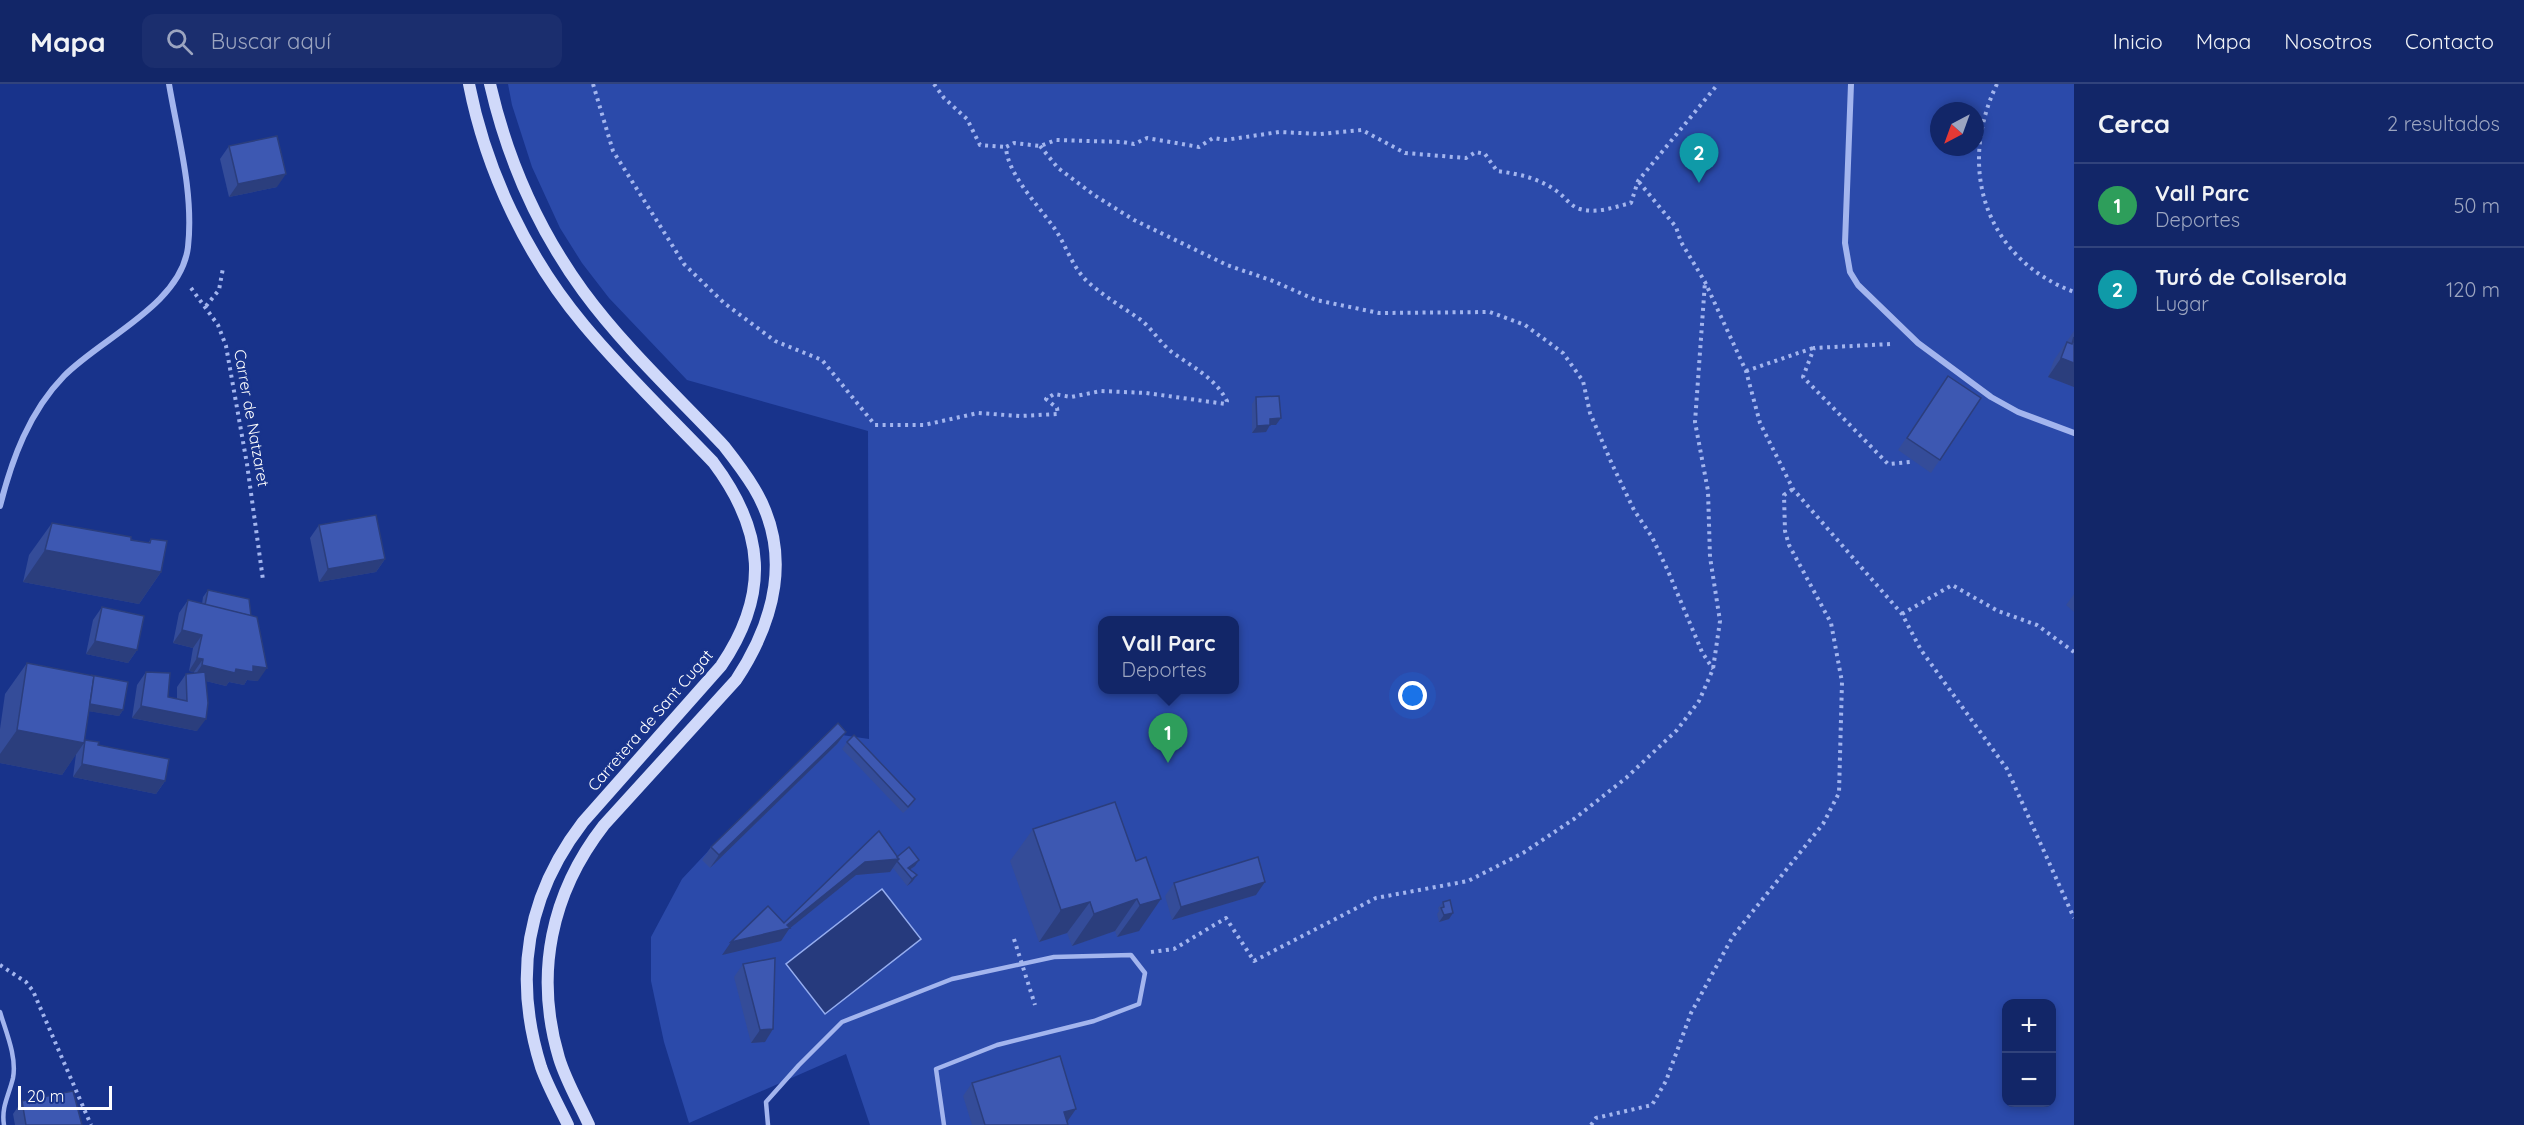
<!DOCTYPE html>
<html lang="es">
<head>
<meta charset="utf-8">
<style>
  :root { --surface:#122668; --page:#1b2e6e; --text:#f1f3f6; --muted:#9ca5c0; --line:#31437c; --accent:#fff260 }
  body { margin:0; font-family:Quicksand,sans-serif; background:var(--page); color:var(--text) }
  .controls { position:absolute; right:18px; bottom:18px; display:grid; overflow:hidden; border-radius:12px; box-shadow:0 3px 9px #0003 }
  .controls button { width:54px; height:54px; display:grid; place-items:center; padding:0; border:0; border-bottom:2px solid var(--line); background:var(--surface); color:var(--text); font:30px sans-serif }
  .compass { position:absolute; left:1930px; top:18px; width:54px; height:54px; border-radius:50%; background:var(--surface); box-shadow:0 3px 9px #0003; rotate:221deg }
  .scale { position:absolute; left:18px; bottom:15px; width:94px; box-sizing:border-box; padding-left:6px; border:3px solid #fff; border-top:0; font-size:16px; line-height:21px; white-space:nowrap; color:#fff; -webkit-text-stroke:4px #18338b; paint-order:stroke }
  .you { position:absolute; left:1413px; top:612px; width:21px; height:21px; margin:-15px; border:4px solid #fff; border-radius:50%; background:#1a73e8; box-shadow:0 0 0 9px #1a73e833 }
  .badge { display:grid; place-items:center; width:39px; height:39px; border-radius:50%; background:var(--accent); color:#fff; font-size:20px; font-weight:700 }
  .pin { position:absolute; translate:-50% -50px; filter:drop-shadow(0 2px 3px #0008) }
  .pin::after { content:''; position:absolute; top:32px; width:21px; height:18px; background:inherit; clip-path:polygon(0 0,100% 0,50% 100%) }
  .popup { position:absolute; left:1098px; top:532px; width:141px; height:78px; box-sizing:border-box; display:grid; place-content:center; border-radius:12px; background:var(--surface); filter:drop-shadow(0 2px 4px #0005); font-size:20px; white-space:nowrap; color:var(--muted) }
  .popup b { font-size:22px; color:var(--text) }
  .popup::after { content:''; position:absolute; left:50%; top:100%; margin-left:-12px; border:12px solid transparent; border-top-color:var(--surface) }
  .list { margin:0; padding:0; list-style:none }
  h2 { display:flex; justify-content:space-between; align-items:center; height:78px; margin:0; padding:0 24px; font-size:26px }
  h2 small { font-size:20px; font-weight:400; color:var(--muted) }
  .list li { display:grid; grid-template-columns:39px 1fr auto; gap:18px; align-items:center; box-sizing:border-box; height:84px; padding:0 24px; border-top:2px solid var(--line) }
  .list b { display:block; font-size:22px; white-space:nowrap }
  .list p { margin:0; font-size:20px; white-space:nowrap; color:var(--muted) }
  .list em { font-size:20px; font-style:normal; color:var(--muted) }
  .icon { flex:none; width:33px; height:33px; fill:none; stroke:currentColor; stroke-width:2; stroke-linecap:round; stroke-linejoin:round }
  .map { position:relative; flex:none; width:2074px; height:1041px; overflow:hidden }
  header { display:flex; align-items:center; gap:36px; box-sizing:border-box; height:84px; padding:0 30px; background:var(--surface); border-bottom:2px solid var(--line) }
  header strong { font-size:28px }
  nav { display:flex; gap:33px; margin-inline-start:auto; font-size:21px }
  .search { width:420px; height:54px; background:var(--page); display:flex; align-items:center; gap:15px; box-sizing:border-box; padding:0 21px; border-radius:12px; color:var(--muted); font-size:22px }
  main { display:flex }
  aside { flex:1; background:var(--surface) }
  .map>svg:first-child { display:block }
  .green { fill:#2b4aaa; fill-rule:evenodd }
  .water { fill:#263a7d; stroke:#95adf0; stroke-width:1.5 }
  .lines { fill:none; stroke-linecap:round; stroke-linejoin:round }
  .path { stroke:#a3b5ee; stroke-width:4; stroke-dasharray:3 4.5; stroke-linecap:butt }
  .lane { stroke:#a3b5ee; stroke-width:4.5 }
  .street { stroke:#a3b5ee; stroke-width:6 }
  .secondary { stroke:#d0d9fa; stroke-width:12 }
  .path-bridge { stroke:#a3b5ee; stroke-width:4; stroke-dasharray:3 4.5; stroke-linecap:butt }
  .wall { fill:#344c99 }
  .shaded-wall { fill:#2b3e7d }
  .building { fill:#3d58b2; stroke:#2b3e7d; stroke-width:1.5 }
  .labels { text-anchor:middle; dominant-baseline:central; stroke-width:6; stroke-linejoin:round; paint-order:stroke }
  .street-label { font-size:16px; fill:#fff; stroke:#18338b }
</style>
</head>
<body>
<header>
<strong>Mapa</strong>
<div class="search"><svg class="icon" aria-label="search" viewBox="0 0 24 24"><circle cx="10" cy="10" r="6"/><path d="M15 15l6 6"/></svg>Buscar aquí</div>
<nav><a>Inicio</a><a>Mapa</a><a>Nosotros</a><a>Contacto</a></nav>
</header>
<main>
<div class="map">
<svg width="2074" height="1041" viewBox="0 0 2074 1041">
  <rect width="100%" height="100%" fill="#18338b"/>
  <path class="green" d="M508 0H2074V1041H870L846 970 689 1039 664 958 651 897V853L682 795 711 764 835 650 869 655 868 347 687 296 609 214 582 179 560 144 532 83 512 21ZM1939 27H1975V63H1939ZM1102 536H1234V606H1102ZM2006 920H2052V1018H2006Z"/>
  <path class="water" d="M882 805 921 855 825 930 786 880Z"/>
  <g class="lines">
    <g class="path">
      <path d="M593 0 613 67 684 180 724 219 775 257 822 276 875 341H924L978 329 1020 332 1058 330 1057 324 1046 315 1054 310 1071 313 1101 307 1146 309 1226 320 1227 317C1215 294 1193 283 1173 269 1161 260 1153 246 1141 236 1124 224 1105 213 1089 199 1071 183 1066 159 1052 141 1037 120 1007 89 1006 63L1014 59 1040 62 1056 56 1123 58 1134 60 1147 54 1199 63 1213 54 1225 56 1279 48 1320 50 1362 46 1405 69 1466 74 1476 68 1485 70 1497 87C1519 90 1539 94 1558 108 1566 114 1570 122 1580 125 1597 130 1614 123 1631 119L1638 97 1718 0"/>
      <path d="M934 0 944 14 967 35 980 61 1006 63"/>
      <path d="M1997 0C1957 83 1984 174 2074 208"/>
      <path d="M1040 62 1058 84 1094 111 1134 136 1227 181 1273 197 1316 216 1379 229 1490 228 1525 241 1563 269 1583 297 1590 329 1612 380 1634 426 1652 453 1668 487 1702 568 1713 585"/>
      <path d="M1639 98 1676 143 1681 158 1705 198 1746 287 1760 339 1793 405 1902 530 1921 566 2007 685 2074 834"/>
      <path d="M191 204 218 241 226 262 247 380 263 496"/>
      <path d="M206 222 219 206 223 184"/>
      <path d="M1890 260 1814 264 1803 293 1888 380 1910 378"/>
      <path d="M1746 287 1813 264"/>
      <path d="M1902 530 1952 501 1998 527 2037 541 2074 568"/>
      <path d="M1151 868 1174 865 1226 834 1254 877 1376 814 1468 797 1523 769 1574 735 1626 694 1677 646 1699 617 1713 585 1720 537 1710 473 1708 407 1695 338 1705 198"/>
      <path d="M0 881 26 898 33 907 91 1041"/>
      <path d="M1591 1041 1596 1034 1652 1021 1666 997 1691 929 1733 852 1823 740 1839 709 1842 598 1831 539 1789 461 1785 447 1784 411 1793 405"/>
    </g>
    <g class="lane">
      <path d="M0 928C6 948 17 973 13 994 9 1011 1 1023 4 1041"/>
      <path d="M768 1041 766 1018 799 981 842 938 952 895 1054 873 1131 871 1145 889 1139 920 1094 937 997 961 936 985 944 1041"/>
    </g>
    <g class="street">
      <path d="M1851 0 1845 159 1850 188 1858 201 1918 259 1991 313 2018 328 2074 349"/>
      <path d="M0 422C12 375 29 328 64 292 101 254 181 221 188 163 194 109 178 53 169 0"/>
    </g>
    <g class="secondary">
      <path d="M469 0C486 87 527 173 584 241 624 289 670 333 713 378 765 447 770 510 721 582L583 738C526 812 513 894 541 983 548 1003 559 1022 568 1041"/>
      <path d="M490 0C507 74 538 145 583 207 624 263 677 312 724 362 735 376 745 389 754 404 793 469 775 537 736 596L604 741C551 809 534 890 559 974 566 997 579 1019 589 1041"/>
    </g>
    <path class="path-bridge" d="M1014 855 1035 921"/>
  </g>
  <g class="wall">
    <path d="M229 62 277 103 229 113 220 75Z"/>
    <path d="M2074 247V303L2048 293 2054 276Z"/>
    <path d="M1948 292 1981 314 1931 389 1898 366Z"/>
    <path d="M1256 313 1276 341H1270L1266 348 1252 349V320Z"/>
    <path d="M52 439 148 459 151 455 161 488 139 520 23 498 29 471Z"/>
    <path d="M319 441 385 475 376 488 319 498 310 454Z"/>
    <path d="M208 506 258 597 247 596 244 601 229 598 226 602 206 597 197 647 132 634 137 601 146 588 168 613 177 615V603L186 590 194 589V588L189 587 193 564 173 559 179 529 188 516 202 520 203 513Z"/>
    <path d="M2074 510V528L2066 521Z"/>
    <path d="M102 523 137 566 128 579 86 570 93 536Z"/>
    <path d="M27 579 123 626 119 632 89 627 84 657 98 661 165 697 156 710 73 693 76 670 62 691 0 679V645L5 610Z"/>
    <path d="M846 648 837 660 710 784 702 776 711 763Z"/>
    <path d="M847 658 915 715 911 722 903 729 842 665Z"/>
    <path d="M1033 745 1136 777 1146 773 1139 847 1117 853 1115 847 1072 862 1067 849 1039 858 1010 777Z"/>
    <path d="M879 747 897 773 915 782 910 786 917 791 912 798 907 802 893 784 890 788 856 791 789 845 781 857 722 871 784 839Z"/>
    <path d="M1174 799 1256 811 1172 836 1165 812Z"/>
    <path d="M1443 818 1453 829 1449 835 1439 838 1437 830 1439 827 1438 824Z"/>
    <path d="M743 880 765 958 751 959 734 893Z"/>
    <path d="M972 999 1067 1038 1068 1041H972L963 1012Z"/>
    <path d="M22 1017 82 1041H15L13 1030Z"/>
  </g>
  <g class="shaded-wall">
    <path d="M286 90 277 103 229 113 238 100Z"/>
    <path d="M2061 274 2074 279V303L2048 293Z"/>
    <path d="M1281 334 1276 341H1270L1266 348 1252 349 1257 342 1270 335Z"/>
    <path d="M45 466 161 488 139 520 23 498Z"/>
    <path d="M385 475 376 488 319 498 328 485Z"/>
    <path d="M182 546 202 551 193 564 173 559Z"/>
    <path d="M95 557 137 566 128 579 86 570Z"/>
    <path d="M197 574 203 575 194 588 189 587Z"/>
    <path d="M202 581 236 585 253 582 267 584 258 597 247 596 244 601 229 598 226 602 193 594Z"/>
    <path d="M86 619 123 626 119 632 81 626Z"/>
    <path d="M141 622 206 635 197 647 132 634Z"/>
    <path d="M17 646 84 659 62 691 0 679V670Z"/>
    <path d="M846 648 837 660 710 784 719 771Z"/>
    <path d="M82 680 165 697 156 710 73 693Z"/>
    <path d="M899 775 890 788 856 791 789 845 781 857 722 871 731 858 787 841 865 778Z"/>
    <path d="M919 776 915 782 906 788 908 784Z"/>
    <path d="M917 791 912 798 907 802 912 795Z"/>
    <path d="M1265 798 1256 811 1172 836 1181 823Z"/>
    <path d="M1137 815 1115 847 1072 862 1094 830Z"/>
    <path d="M1161 815 1139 847 1117 853 1140 821Z"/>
    <path d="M1090 818 1067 849 1039 858 1061 826Z"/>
    <path d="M1453 829 1449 835 1439 838 1444 831Z"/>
    <path d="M773 945 765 958 751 959 760 946Z"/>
    <path d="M1076 1025 1067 1038 1064 1028Z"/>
  </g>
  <g class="building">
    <path d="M277 52 286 90 238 100 229 62Z"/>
    <path d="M2074 253V279L2061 274 2067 258 2072 260Z"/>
    <path d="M1948 292 1981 314 1940 376 1907 354Z"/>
    <path d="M1279 312 1281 334 1270 335V341L1257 342 1256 313Z"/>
    <path d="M376 431 385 475 328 485 319 441Z"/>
    <path d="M52 439 131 453V456L150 459 151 455 167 457 161 488 45 466Z"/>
    <path d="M208 506 249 515 251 532 205 521Z"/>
    <path d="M188 516 257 533 267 584 253 582V588L236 585 235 589 202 581 203 575 197 574 202 551 182 546Z"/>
    <path d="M102 523 144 532 137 566 95 557Z"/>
    <path d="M27 579 94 592 84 659 17 646Z"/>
    <path d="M146 588 170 589 168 613 187 617 186 590 205 588 208 619 206 635 141 622Z"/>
    <path d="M91 591 128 598 123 626 90 620 94 592Z"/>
    <path d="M838 639 846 648 719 771 711 763Z"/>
    <path d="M854 651 915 715 908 723 847 658Z"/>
    <path d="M85 656 99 658 98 661 169 675 165 697 82 680Z"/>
    <path d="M1115 718 1136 777 1146 773 1161 815 1140 821 1137 815 1094 830 1090 818 1061 826 1033 745Z"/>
    <path d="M879 747 899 775 865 778 787 841 790 844 731 858 768 822 784 839Z"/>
    <path d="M909 763 919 776 908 784 917 791 912 795 897 777 899 775 897 773Z"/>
    <path d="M1258 773 1265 798 1181 823 1174 799Z"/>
    <path d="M1450 816 1453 829 1444 831 1441 824 1444 823 1443 818Z"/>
    <path d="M775 874 773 945 760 946 743 880Z"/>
    <path d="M1060 972 1076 1025 1064 1028 1068 1041H985L972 999Z"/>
    <path d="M73 1007 82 1041H26L22 1017Z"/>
  </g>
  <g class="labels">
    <g class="street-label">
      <text transform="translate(252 334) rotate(80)">Carrer de Natzaret</text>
      <text transform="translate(650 636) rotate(-49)">Carretera de Sant Cugat</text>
    </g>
  </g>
</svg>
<div class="controls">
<button>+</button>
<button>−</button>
</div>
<svg class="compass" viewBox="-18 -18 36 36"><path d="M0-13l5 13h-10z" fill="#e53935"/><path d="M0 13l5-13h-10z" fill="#9ca5c0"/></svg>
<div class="scale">20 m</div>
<div class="you"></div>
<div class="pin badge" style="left:1168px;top:679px;background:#2e9e5b">1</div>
<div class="popup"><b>Vall Parc</b>Deportes</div>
<div class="pin badge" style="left:1699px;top:99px;background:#0f9aa8">2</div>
</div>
<aside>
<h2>Cerca<small>2 resultados</small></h2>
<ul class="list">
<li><span class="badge" style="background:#2e9e5b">1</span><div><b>Vall Parc</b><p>Deportes</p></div><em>50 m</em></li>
<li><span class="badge" style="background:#0f9aa8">2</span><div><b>Turó de Collserola</b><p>Lugar</p></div><em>120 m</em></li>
</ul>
</aside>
</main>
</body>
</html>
